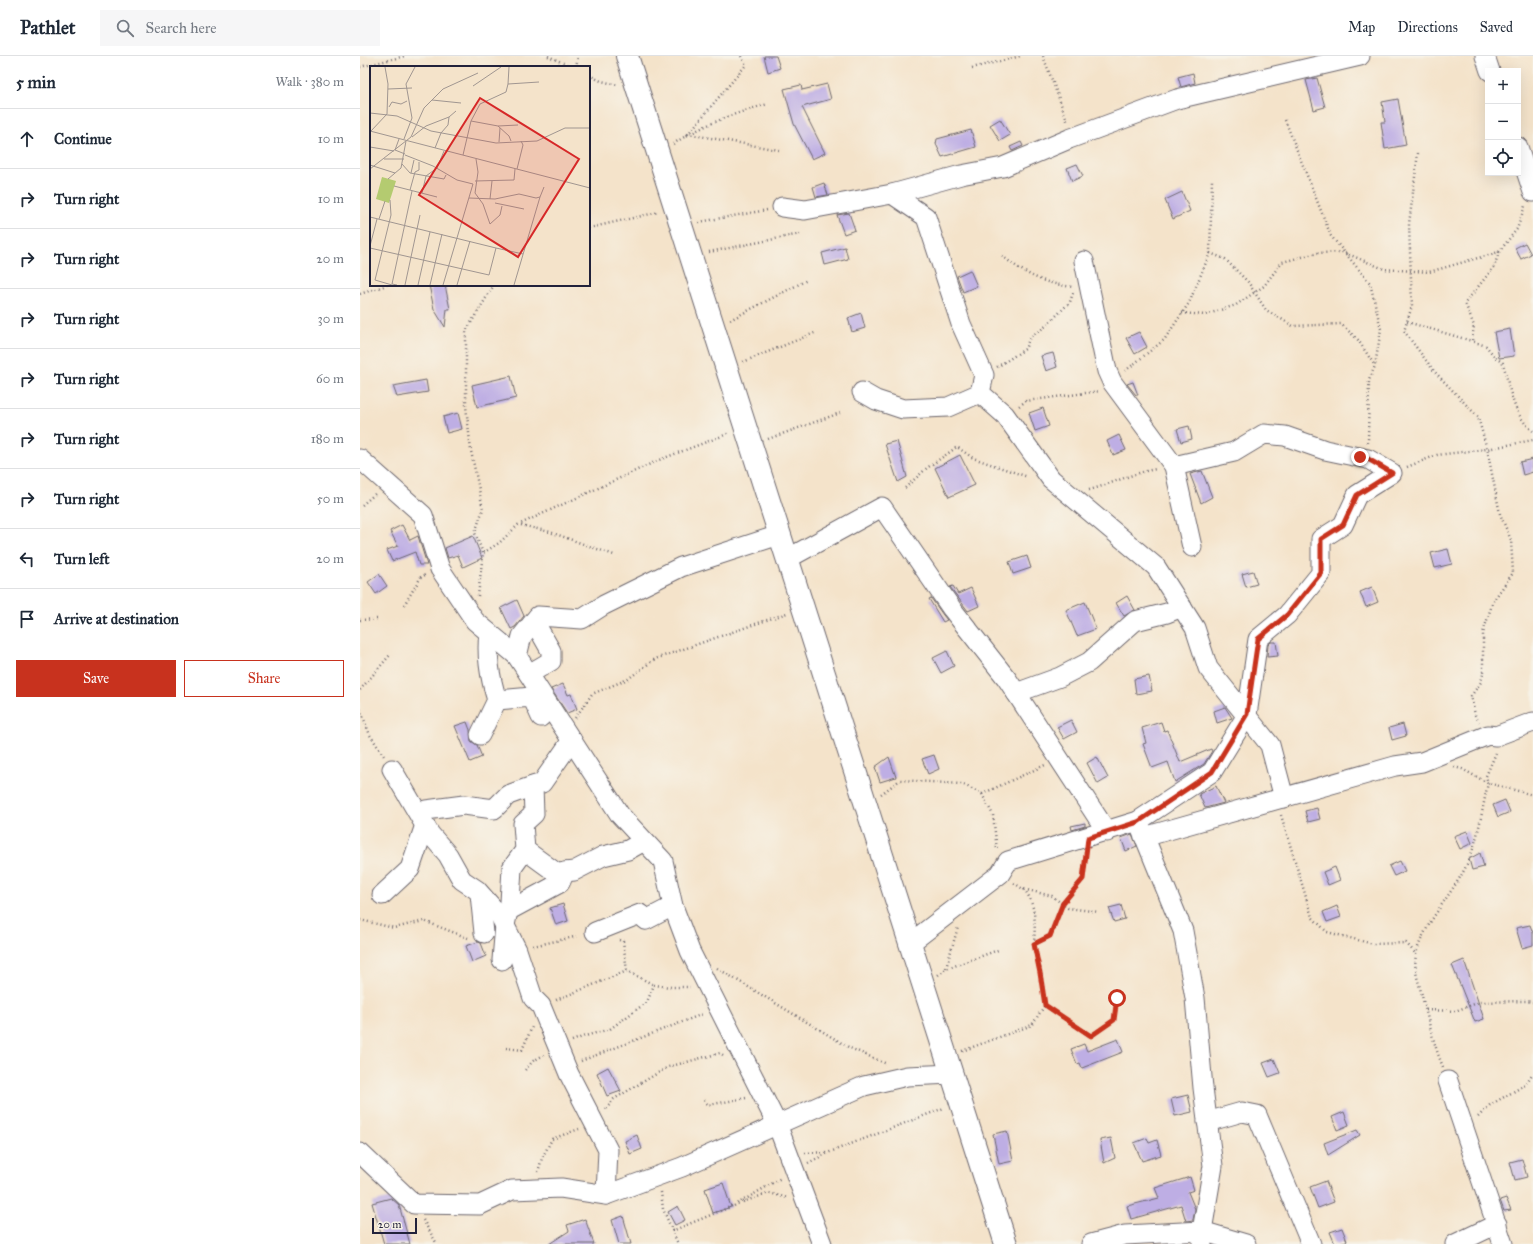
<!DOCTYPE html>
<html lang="en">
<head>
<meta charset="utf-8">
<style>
  :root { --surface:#fff; --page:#f6f6f7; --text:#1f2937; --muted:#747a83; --line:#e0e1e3; --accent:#c8321e }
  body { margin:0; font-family:"IM FELL Great Primer",serif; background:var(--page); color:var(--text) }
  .controls { position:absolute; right:12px; top:12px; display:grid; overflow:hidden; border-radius:0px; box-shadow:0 4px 16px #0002 }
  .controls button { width:36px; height:36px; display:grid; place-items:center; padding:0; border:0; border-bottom:1px solid var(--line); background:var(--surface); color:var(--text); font:20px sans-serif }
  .scale { position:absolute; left:12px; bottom:10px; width:45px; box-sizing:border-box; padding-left:4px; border:2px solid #22223b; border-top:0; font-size:11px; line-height:14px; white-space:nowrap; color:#22223b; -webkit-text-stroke:3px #f7f3e8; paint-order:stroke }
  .stop { position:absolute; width:12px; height:12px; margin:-9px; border:3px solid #c8321e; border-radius:50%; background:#fff }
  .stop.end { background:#c8321e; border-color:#fff; box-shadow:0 1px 4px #0008 }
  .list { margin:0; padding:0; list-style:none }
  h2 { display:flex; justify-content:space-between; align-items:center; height:52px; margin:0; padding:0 16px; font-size:17px }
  h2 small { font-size:13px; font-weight:400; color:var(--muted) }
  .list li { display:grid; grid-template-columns:26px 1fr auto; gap:12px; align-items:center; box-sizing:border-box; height:60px; padding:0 16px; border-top:1px solid var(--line) }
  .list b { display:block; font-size:15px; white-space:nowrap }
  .list em { font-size:13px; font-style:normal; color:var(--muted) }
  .actions { display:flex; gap:8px; padding:12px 16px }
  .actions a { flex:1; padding:9px 0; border:1px solid var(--accent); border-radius:0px; text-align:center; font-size:14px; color:var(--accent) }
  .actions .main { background:var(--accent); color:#fff }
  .icon { flex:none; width:22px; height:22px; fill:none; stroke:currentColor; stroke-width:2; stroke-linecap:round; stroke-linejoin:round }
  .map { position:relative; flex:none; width:1173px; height:1188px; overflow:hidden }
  header { display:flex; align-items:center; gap:24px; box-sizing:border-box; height:56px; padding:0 20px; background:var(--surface); border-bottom:1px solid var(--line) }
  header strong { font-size:19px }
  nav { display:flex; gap:22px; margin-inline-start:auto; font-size:14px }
  .search { width:280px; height:36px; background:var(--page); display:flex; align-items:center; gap:10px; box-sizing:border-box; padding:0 14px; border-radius:0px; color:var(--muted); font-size:15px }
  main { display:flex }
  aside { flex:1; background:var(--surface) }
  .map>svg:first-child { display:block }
  .building { fill:#beaee4 }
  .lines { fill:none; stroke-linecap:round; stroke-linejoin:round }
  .minor-casing { stroke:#6c666d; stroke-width:21 }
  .highway-casing { stroke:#6c666d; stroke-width:24 }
  .path { stroke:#6c666d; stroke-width:2.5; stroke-dasharray:1 3; stroke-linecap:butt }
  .minor { stroke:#fff; stroke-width:19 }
  .highway { stroke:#fff; stroke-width:22 }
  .route { stroke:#c8321e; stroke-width:5 }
  .inset-road { fill:none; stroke:#a09691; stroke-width:1 }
  .view { fill:#d62828; fill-opacity:0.15; stroke:#d62828; stroke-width:2 }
  .inset-edge { fill:none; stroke:#22223b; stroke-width:2 }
</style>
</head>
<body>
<header>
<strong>Pathlet</strong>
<div class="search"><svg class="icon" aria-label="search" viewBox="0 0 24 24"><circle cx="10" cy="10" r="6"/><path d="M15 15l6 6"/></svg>Search here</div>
<nav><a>Map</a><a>Directions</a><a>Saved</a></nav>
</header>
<main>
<aside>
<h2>5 min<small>Walk · 380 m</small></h2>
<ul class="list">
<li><svg class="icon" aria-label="ahead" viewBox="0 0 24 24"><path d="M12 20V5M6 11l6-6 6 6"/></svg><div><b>Continue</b></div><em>10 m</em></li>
<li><svg class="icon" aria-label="right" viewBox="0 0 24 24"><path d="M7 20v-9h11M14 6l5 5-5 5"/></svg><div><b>Turn right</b></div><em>10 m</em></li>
<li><svg class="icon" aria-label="right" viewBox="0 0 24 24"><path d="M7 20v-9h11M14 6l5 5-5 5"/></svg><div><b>Turn right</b></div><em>20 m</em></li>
<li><svg class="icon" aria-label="right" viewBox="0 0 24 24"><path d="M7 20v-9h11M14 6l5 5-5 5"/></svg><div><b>Turn right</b></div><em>30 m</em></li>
<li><svg class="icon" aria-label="right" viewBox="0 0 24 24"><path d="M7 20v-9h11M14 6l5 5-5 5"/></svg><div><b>Turn right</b></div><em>60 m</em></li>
<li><svg class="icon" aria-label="right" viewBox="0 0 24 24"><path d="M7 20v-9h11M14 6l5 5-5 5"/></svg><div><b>Turn right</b></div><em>180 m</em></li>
<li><svg class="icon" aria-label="right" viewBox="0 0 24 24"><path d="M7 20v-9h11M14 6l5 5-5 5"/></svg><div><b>Turn right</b></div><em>50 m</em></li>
<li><svg class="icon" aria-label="left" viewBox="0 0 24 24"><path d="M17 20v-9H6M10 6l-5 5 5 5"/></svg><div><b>Turn left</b></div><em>20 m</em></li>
<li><svg class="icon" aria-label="arrive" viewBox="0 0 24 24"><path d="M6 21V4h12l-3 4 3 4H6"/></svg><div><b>Arrive at destination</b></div></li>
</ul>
<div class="actions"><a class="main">Save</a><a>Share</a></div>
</aside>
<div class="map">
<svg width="1173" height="1188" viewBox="0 0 1173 1188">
  <rect width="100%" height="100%" fill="#f7f3e8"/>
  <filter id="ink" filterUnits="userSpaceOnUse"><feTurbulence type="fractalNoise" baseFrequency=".025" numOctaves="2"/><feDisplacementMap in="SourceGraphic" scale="8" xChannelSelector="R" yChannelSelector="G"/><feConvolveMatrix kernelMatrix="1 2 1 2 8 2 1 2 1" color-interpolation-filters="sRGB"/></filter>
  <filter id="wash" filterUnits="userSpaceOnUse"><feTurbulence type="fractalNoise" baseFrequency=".012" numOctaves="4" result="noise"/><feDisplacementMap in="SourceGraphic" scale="16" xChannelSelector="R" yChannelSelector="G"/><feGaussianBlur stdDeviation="0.9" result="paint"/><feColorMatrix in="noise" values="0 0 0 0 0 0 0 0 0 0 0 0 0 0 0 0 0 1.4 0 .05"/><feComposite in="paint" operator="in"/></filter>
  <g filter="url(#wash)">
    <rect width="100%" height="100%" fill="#f4e3ca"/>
    <g id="blocks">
      <g class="building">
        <path d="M404 0H416L420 12 408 16Z"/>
        <path d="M833 17 835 27 821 31 818 21Z"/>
        <path d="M957 22 965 51 954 54 946 24Z"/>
        <path d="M467 28 471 43 442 51 465 97 452 103 434 68 424 33 441 29 442 34Z"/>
        <path d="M1038 43 1046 89 1025 93 1021 66H1025L1022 46Z"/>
        <path d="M640 63 650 79 640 85 630 69Z"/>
        <path d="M611 74 616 91 582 101 576 88 577 83Z"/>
        <path d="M661 86 663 90 652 95 650 91Z"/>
        <path d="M717 108 723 120 712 125 707 112Z"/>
        <path d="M464 127 468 139 456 141 453 131Z"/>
        <path d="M822 136 830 155 813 163 805 144Z"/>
        <path d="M489 157 495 174 484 178 477 159Z"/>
        <path d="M1165 187 1171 198 1161 203 1155 192Z"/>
        <path d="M485 191 488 203 465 209 462 197Z"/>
        <path d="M610 214 617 230 603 236 597 220Z"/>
        <path d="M69 229H85L90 253H87L85 271 74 253Z"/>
        <path d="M501 257 505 272 492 276 488 262Z"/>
        <path d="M1150 273 1154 300 1139 302 1134 276Z"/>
        <path d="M779 276 787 291 775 298 766 282Z"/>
        <path d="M693 297 697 311 686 315 681 300Z"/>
        <path d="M151 320 156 342 117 351 112 329Z"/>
        <path d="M66 324 68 336 37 341 33 330Z"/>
        <path d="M773 326 778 339H776L767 328Z"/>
        <path d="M683 352 689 370 675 375 669 357Z"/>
        <path d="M98 357 102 373 87 377 83 361Z"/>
        <path d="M829 370 832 383 821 386 817 373Z"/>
        <path d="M759 379 766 394 753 399 747 385Z"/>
        <path d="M537 385 547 421 538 426 525 388Z"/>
        <path d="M600 399 615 429 589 441 575 412Z"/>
        <path d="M1173 403V416L1163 419 1160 406Z"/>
        <path d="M842 415 852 441 841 447 830 418Z"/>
        <path d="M42 469 50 484 58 480 67 509H59L55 496 32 505 27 494 38 490 30 475Z"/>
        <path d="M113 480 122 502 103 511 98 499 88 502 85 492Z"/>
        <path d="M1088 493 1092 508 1075 512 1071 497Z"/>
        <path d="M667 500 671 512 653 518 649 506Z"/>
        <path d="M893 515 897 528 886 531 882 518Z"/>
        <path d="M19 518 27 530 16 538 8 526Z"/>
        <path d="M593 530 598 538 611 532 619 550 608 555 590 531Z"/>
        <path d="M1012 531 1018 546 1006 551 1000 536Z"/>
        <path d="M767 540 775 554 764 560 756 547Z"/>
        <path d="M571 542 583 559 587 564 583 566 569 543Z"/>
        <path d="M157 544 164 560 155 571 151 573 141 552Z"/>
        <path d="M725 546 736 573 717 580 706 554Z"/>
        <path d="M911 586H916L918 600 907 601 908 589Z"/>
        <path d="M587 595 594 610 581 617 573 602Z"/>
        <path d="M789 620 792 635 776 638 774 623Z"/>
        <path d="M203 628 208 639 211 638 217 653 207 657 191 633Z"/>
        <path d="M865 651 872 662 857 667 854 655Z"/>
        <path d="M711 664 717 676 704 683 697 671Z"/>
        <path d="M107 666 110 674 111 685 117 689 122 701 110 706 95 670Z"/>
        <path d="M801 666 804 675 807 674 820 706 851 693 852 695 844 708 815 726 808 706 792 712 783 688 786 687 782 672Z"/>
        <path d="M1043 668 1046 680 1032 684 1029 672Z"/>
        <path d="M574 699 579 713 568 718 562 703Z"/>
        <path d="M529 701 536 721 520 726 515 711Z"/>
        <path d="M737 701 748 722 738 728 727 707Z"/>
        <path d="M856 730 864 747 845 752 839 738Z"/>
        <path d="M1145 744 1150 756 1138 761 1133 749Z"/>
        <path d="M957 752 960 763 948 766 945 755Z"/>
        <path d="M725 767V770L712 774 711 770Z"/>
        <path d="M1107 775 1112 787 1100 793 1094 780Z"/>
        <path d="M772 778 777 790 766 795 761 782Z"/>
        <path d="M1120 797 1124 811 1112 814 1109 803Z"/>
        <path d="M1040 805 1045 815 1034 820 1029 810Z"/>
        <path d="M975 811 980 824 968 829 963 816Z"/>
        <path d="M203 848 208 865 196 869 190 852Z"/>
        <path d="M761 849 765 863 754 866 749 852Z"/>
        <path d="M977 850 981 861 967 866 963 856Z"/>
        <path d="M1170 869 1173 877V889L1162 892 1156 872Z"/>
        <path d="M118 886 121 887 126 900 112 906 106 890Z"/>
        <path d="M1104 904 1124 963 1115 966 1092 909Z"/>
        <path d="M758 983 763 996 722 1012 720 1007 717 1008 711 993 724 988 727 995Z"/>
        <path d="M914 1003 920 1017 909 1021 903 1007Z"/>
        <path d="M248 1011 261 1035 247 1040 237 1017Z"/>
        <path d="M828 1039 832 1056 815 1060 811 1043Z"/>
        <path d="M984 1056 989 1069 977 1074 972 1061Z"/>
        <path d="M997 1074 1000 1079 968 1099 964 1087Z"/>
        <path d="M647 1075 653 1105 639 1108 633 1078Z"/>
        <path d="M277 1079 282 1093 270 1098 265 1085Z"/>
        <path d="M751 1082 755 1102 744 1107 740 1084Z"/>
        <path d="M787 1082 789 1087 797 1084 801 1099 782 1105 774 1087Z"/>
        <path d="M1162 1103 1167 1121 1155 1124 1150 1106Z"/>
        <path d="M830 1121 834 1134 828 1136 835 1153 833 1164 826 1165 821 1149 771 1163 767 1150 799 1142 795 1132Z"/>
        <path d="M966 1125 974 1146 958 1152 950 1131Z"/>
        <path d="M363 1127 371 1151 353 1157 345 1133Z"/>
        <path d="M31 1142 39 1149 50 1188H24L12 1147Z"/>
        <path d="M1146 1142 1151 1154 1144 1155 1140 1144Z"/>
        <path d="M318 1150 325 1164 315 1169 308 1156Z"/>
        <path d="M263 1160 271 1188H259L252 1164Z"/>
        <path d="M225 1163 234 1188H189L209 1175 207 1169Z"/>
        <path d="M982 1172 987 1185 975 1188 970 1176Z"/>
      </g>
    </g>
  </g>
  <g filter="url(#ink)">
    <use href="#blocks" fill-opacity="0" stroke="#6c666d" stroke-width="1"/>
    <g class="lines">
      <g class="minor-casing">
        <g id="minor">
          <path d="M1125 0 1130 15"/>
          <path d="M1158 91 1173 136"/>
          <path d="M532 138 601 119 643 111 709 83 817 43 1000 0"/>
          <path d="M422 151 445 154 532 138 566 161 601 268 624 319 620 337 645 359 691 423 796 511 835 572 848 612 910 689 924 742"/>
          <path d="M724 205 747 315 752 326 814 410 832 491"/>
          <path d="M502 336 516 344 543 353 588 351 620 337"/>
          <path d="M0 403 63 459 80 513 115 565 157 600 260 759 303 805 313 850 330 895 417 1068 462 1188"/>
          <path d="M427 503 522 451 592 553 647 623 747 776"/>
          <path d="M157 600 162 580 178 560 222 563 244 549 321 511 419 479"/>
          <path d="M169 618 191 605V595L174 565"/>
          <path d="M656 637 700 621 729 606 775 565 807 557 822 551"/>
          <path d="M137 644 172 641 181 661"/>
          <path d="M120 679 137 644C130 622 126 600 129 577"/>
          <path d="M32 713 70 778 88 799 102 824 117 834 140 860 157 894 173 942 181 950 209 1018 248 1094 246 1139"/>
          <path d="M61 762 66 754 104 749 134 753 148 739 173 730"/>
          <path d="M778 765 823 875 835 942 843 1032 853 1110 842 1175V1188"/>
          <path d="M784 781 1035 710 1062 706 1128 679 1136 680 1173 666"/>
          <path d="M165 794 198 818 205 816"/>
          <path d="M120 838 124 877"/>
          <path d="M22 839 50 813 65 769"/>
          <path d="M148 855 200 827 205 816 214 815 243 800 268 794 284 785"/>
          <path d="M235 876 280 858 286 864 313 850"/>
          <path d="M549 888 640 818 648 805 778 765 852 716 887 659 898 583 927 559 961 517V483L983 469 997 439 1032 417 1008 403 965 394 925 380 904 378 874 396 814 410"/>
          <path d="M142 904 145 869 150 846 152 812 165 794 163 768 174 758 173 730 182 727 212 684"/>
          <path d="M1088 1025 1143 1188"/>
          <path d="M847 1066 882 1056 897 1059 951 1188"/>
          <path d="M0 1097 54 1148 120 1149 152 1134 201 1132 246 1139 322 1111 504 1030 547 1020 593 1018"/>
          <path d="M731 1188 765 1179 842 1175 886 1188"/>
          <path d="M1095 1188 1137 1168"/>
        </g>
      </g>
      <g class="highway-casing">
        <path id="highway" d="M267 0 646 1188"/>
      </g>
      <g class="path">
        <path d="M188 0 212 11"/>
        <path d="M381 0 386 9 328 78 419 94"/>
        <path d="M683 0 708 67"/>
        <path d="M0 11 45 0"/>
        <path d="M216 11 218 0"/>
        <path d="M612 12 661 0"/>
        <path d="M229 19 241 25 258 29"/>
        <path d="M925 64 971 180 1010 227 1021 273 1015 310 1009 324 1008 387"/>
        <path d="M313 88C342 69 375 57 408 48"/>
        <path d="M1058 97 1049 168 1052 250 1044 275 1074 315 1118 361 1127 393 1140 458 1151 484 1153 517 1133 545 1123 577V618L1121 626 1111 640 1115 659 1119 666"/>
        <path d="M339 166 407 154"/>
        <path d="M229 172 299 156"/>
        <path d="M349 196 440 178"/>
        <path d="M1139 196 1134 211 1105 247 1114 270 1112 285 1126 290 1136 302 1143 307C1150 332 1152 358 1173 375"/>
        <path d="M850 197 865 203 888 226 906 254 933 270 981 268 998 284 1015 310"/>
        <path d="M642 200C667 219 681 227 713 231"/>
        <path d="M0 238 27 229"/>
        <path d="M822 257 845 259 876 249 904 230 922 206 958 197 983 196 1024 213 1069 216 1139 196 1157 173 1165 150"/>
        <path d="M370 264 447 224"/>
        <path d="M1047 266 1112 285"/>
        <path d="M383 306 457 276"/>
        <path d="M637 311 665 293 670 281 686 270 710 246 713 237"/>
        <path d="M765 315 804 284 829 247 850 197 852 124"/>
        <path d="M659 350 666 345 740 335"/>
        <path d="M408 383 480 357"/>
        <path d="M1047 411 1077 399 1127 393 1173 384"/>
        <path d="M545 432 567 412 597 391 613 402 668 421"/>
        <path d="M729 434C752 428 772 417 796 413"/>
        <path d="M2 449 16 437"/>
        <path d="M161 469 190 476 254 499"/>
        <path d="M123 497 115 477 123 453 111 395 106 350V275L134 229"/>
        <path d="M118 540 123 497 139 487 158 469 299 404 370 377"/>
        <path d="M44 549 61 521 65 519"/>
        <path d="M0 564 18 563"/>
        <path d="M0 634 30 599"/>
        <path d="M0 653 10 679 24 700"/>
        <path d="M215 662 232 638 268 623 295 603 427 557"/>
        <path d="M1094 711 1102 713 1128 727 1173 739"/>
        <path d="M521 738 540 724 602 728 622 738 633 759 637 794"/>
        <path d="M622 738 685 709"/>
        <path d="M921 759 952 861 967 876 1013 888 1046 887 1056 898"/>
        <path d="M654 827 663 833 692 840 708 852 739 856"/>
        <path d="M664 833C677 850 675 868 674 888L690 880 703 847 723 823 726 799"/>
        <path d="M0 864 34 872 64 865 108 882"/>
        <path d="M259 884 263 885 267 915"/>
        <path d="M173 890 219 880"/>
        <path d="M357 912 490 992 527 1008"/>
        <path d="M586 912 598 871"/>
        <path d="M578 919 586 913 638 894"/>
        <path d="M196 944 267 915 294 929"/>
        <path d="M685 949 731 980 754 964 757 942"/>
        <path d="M1066 954 1095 955 1120 946 1166 945 1173 946"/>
        <path d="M212 985 225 980 250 973 287 946 294 929 311 931H330"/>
        <path d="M146 992 162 994 172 971"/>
        <path d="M602 995 672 969 685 949 681 917 674 888"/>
        <path d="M221 1005 343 958"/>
        <path d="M1083 1011C1074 989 1069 967 1063 944 1060 929 1053 915 1056 899 1060 875 1090 839 1102 818 1118 790 1121 758 1128 727L1126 720 1136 697"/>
        <path d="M165 1014 173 1005 184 999"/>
        <path d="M344 1044 348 1049 386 1042"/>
        <path d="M246 1053 254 1043 308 1011 360 997 363 999"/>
        <path d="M1118 1061 1130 1049 1165 1029 1173 1017"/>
        <path d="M445 1097 468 1096"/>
        <path d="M448 1107 470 1096 584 1052"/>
        <path d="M178 1116 182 1102 192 1083 219 1073"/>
        <path d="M301 1136 303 1153 318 1188"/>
        <path d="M383 1146 409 1137 428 1142"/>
        <path d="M374 1150 421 1122"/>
        <path d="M63 1164 77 1188"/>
        <path d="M312 1175 375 1149"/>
      </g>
      <use href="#minor" class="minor"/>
      <use href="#highway" class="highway"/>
    </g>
  </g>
  <g class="lines" filter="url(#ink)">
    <path class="route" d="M757 942 754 964 731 980 685 949 680 917 674 888 690 880 703 847 723 823 728 782 778 766 852 716 887 658 898 583 927 559 961 517V483L983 469 997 439 1032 417 1008 403 1000 401"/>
  </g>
  <g transform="translate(10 10)">
    <rect width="220" height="220" fill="#f4e3ca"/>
    <path d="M12 111 26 115 19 137 6 133Z" fill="#b4cb70"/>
    <path class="inset-road" d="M138 18 139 1M103 20 131 1M18 23 42 22M62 34 91 37M19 41 22 36 31 38 37 35M0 47 27 50 61 65 126 77 167 75 195 62H220M101 55 128 60 148 59M128 60 139 70 141 75M0 65 220 122M1 65 17 48 18 18 15 1M42 71 56 60 79 51M29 73 25 84 35 88M34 73 42 52 36 18 45 1M129 76 130 62M0 81 24 85M65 82 71 67 78 59 79 51 86 45M35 89 63 100 87 114 103 118M93 89 101 55 110 38 136 26 138 18 169 16M14 93H34M106 93 108 106 105 127 113 138 120 158 130 149 132 140M32 98 40 107 74 113 76 109M0 99 25 107M0 103 41 71 54 42 73 23 108 7M147 103 153 79 151 75M41 107 44 94M18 113 31 102 36 75M105 115 144 114 145 103M24 120 67 131M40 124 45 106 49 104V96M52 127 56 110 67 102 74 85M99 132 125 133 149 128 166 132 170 131 174 121M120 133 122 115M20 134 21 149 5 214 22 219M125 137 154 143M0 151 126 182M9 153 15 135M0 180 7 153M0 182 119 209 126 182 153 188M27 219 22 218 42 125M35 219 50 149M48 219 60 166M60 219 72 168M73 219 103 118M87 219 100 175M144 219 170 131"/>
    <path class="view" d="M110 32 209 93 148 191 49 129Z"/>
    <rect width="220" height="220" class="inset-edge"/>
  </g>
</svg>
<div class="controls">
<button>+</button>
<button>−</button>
<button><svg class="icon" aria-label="locate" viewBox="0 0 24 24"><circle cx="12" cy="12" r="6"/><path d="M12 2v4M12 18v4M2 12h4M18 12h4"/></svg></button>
</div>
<div class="scale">20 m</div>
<div class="stop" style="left:757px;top:942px"></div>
<div class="stop end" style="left:1000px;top:401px"></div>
</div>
</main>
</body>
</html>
